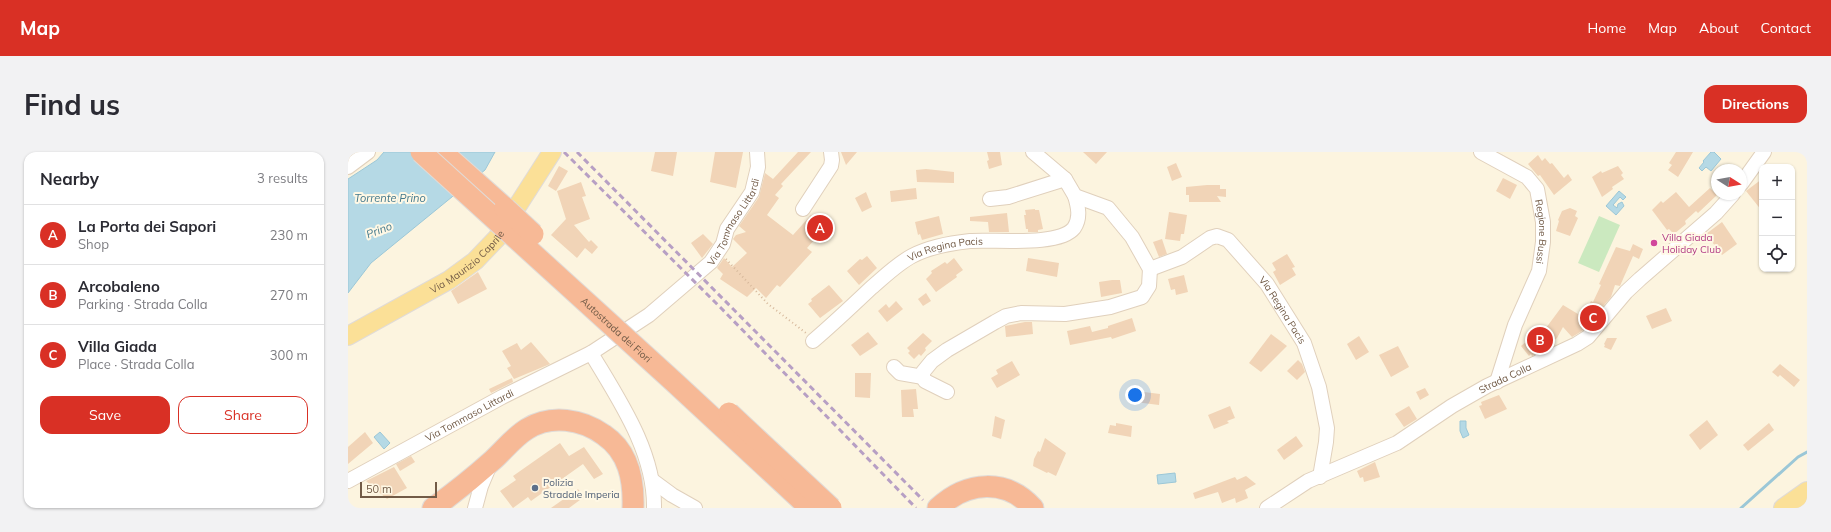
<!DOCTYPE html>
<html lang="en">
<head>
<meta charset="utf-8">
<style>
  :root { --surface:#fff; --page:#f2f2f3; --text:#2b2b33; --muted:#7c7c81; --line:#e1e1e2; --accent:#d93025 }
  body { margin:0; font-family:Mulish,sans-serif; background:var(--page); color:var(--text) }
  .controls { position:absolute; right:12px; top:12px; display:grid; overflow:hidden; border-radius:8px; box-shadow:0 1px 3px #0004 }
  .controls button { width:36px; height:36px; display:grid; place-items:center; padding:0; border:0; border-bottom:1px solid var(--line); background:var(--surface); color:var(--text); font:20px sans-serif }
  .compass { position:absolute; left:1363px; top:12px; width:36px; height:36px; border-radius:50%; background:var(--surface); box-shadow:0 1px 3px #0004; rotate:101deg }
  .scale { position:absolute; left:12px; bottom:10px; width:77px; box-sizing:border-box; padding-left:4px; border:2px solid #725b47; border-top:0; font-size:11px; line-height:14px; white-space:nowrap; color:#725b47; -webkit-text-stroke:3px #fff8e5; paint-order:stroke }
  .you { position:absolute; left:787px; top:243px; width:14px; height:14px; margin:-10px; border:3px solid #fff; border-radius:50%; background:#1a73e8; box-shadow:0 0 0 6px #1a73e833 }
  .badge { display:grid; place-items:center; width:26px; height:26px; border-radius:50%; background:var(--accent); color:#fff; font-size:13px; font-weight:700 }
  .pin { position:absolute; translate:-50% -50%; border:2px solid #fff; box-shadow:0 1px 4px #0006 }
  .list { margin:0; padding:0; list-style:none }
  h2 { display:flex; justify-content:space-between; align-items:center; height:52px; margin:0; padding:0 16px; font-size:17px }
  h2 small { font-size:13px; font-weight:400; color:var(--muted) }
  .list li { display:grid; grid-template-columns:26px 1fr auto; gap:12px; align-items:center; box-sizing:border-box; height:60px; padding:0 16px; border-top:1px solid var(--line) }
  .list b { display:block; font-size:15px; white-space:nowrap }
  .list p { margin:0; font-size:13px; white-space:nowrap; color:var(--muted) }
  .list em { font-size:13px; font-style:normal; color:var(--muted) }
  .actions { display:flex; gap:8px; padding:12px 16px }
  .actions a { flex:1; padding:9px 0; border:1px solid var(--accent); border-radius:12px; text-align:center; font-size:14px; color:var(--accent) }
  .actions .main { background:var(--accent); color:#fff }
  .icon { flex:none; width:22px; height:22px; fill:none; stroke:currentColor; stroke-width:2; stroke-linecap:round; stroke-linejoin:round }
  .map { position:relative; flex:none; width:1459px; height:356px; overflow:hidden; border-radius:12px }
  header { display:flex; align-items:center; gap:24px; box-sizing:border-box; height:56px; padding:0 20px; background:var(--accent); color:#fff }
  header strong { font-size:19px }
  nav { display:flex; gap:22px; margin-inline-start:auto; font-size:14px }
  .intro { display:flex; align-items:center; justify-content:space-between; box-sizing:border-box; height:96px; padding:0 24px }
  h1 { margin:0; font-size:28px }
  .button { padding:10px 18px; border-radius:12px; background:var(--accent); color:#fff; font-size:14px; font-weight:700 }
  main { display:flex; gap:24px; padding:0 24px }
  aside { flex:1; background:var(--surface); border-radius:12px; box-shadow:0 1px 3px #0004 }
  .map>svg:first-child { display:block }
  .green { fill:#cbe9bf }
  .water { fill:#b5d9e5; stroke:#9bc7d7 }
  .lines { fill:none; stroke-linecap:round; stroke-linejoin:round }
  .stream { stroke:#9bc7d7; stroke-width:3 }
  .building { fill:#f1d4b7 }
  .minor-casing { stroke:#e0d0bc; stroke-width:16 }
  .major-casing { stroke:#e0dbd7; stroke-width:20 }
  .highway-casing { stroke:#e0dbd7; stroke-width:23 }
  .path { stroke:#d6b89b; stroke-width:2; stroke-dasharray:1 3; stroke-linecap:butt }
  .minor { stroke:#fff; stroke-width:14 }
  .major { stroke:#fbe097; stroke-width:18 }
  .highway { stroke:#f7b996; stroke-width:21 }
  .rail { stroke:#b79fc4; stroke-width:3; stroke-dasharray:6 4; stroke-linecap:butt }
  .highway-bridge-casing { stroke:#e0dbd7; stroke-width:23; stroke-linecap:butt }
  .highway-bridge { stroke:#f7b996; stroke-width:21 }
  .hotel-dot { fill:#d1479c; stroke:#fff8e5; stroke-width:1.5 }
  .service-dot { fill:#5c6f8a; stroke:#fff8e5; stroke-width:1.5 }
  .labels { text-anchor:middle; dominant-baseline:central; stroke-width:4; stroke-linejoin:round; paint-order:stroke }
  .street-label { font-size:10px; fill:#725b47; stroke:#fff8e5 }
  .hotel-label { font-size:10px; fill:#b23c85; stroke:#fff8e5; text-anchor:start }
  .service-label { font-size:10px; fill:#4e5e75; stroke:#fff8e5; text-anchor:start }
  .water-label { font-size:11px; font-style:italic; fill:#44798d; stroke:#fff8e5 }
</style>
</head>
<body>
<header>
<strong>Map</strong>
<nav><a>Home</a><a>Map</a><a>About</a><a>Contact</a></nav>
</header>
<div class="intro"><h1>Find us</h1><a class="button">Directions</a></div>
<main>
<aside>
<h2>Nearby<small>3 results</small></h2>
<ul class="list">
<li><span class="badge">A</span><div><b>La Porta dei Sapori</b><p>Shop</p></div><em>230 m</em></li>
<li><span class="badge">B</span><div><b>Arcobaleno</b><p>Parking · Strada Colla</p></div><em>270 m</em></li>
<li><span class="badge">C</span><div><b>Villa Giada</b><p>Place · Strada Colla</p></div><em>300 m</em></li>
</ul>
<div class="actions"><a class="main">Save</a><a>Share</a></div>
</aside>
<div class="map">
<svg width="1459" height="356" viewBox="0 0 1459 356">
  <rect width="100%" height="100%" fill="#fcf4df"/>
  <path class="green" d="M1251 64 1272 73 1251 120 1230 111Z"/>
  <g class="water">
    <path d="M36 0H147L137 18 23 111 0 141V27L29 8Z"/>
    <path d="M1363 0H1366L1373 7 1363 19 1358 15 1354 19 1351 16 1356 10 1355 9Z"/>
    <path d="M1271 39 1278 45 1275 48 1272 45 1265 53 1269 56 1270 52 1274 50 1276 54 1268 63 1258 54Z"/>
    <path d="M1112 269H1118V276L1121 283 1115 286 1112 279Z"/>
    <path d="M32 280 42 291 36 297 26 285Z"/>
    <path d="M827 321 828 330 810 332 809 323Z"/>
  </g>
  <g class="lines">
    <path class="stream" d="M1393 356 1450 305 1459 300"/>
  </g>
  <g class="building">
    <path d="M307 0H329L325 24 303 19Z"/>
    <path d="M367 0H395L388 36 362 30Z"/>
    <path d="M450 0H463L433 32 435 34 427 43 431 46 419 63 445 83 463 63 478 75 459 96 464 100 432 135 429 133 418 146 408 136 399 145 372 127 375 122 369 116 376 106 384 115 399 101 385 87 388 83 398 80 391 74 411 45 417 21 425 27Z"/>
    <path d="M493 0H509L498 13Z"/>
    <path d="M639 0H652L654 13 641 17 639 9 641 8Z"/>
    <path d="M735 0H759L748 12Z"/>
    <path d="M1328 0H1345L1330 25 1320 18 1324 13 1321 11Z"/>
    <path d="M1190 3 1194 9 1197 6 1202 12 1204 11 1216 26 1220 22 1224 28 1206 43 1192 23 1190 24 1180 12Z"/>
    <path d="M828 11 834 25 824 29 819 15Z"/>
    <path d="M211 14 220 19 208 39 200 34Z"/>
    <path d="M1270 14 1275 21 1273 23 1276 27 1264 35 1265 37 1254 45 1244 25 1253 19 1254 21Z"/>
    <path d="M578 17 606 20V31L569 30 568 18Z"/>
    <path d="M1155 26 1169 33 1162 47 1148 39Z"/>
    <path d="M1414 27V59L1398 39Z"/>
    <path d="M233 30 238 44 234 45 242 67 226 73 241 90 243 88 250 95 244 102 237 96 229 106 203 83 218 67 209 39Z"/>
    <path d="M859 33H872V37H878V45L869 44 873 50H841V43H838V35Z"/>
    <path d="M568 36 569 47 543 50 542 39Z"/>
    <path d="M1362 36 1369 43 1350 61 1348 59 1337 69 1338 72 1326 82 1321 77 1319 78 1304 58 1313 49 1315 51 1328 40 1341 55Z"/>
    <path d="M518 40 524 55 514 60 507 46Z"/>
    <path d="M1222 56 1229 59 1227 64 1230 66 1222 84 1208 79 1211 69 1210 68 1214 59Z"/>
    <path d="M687 57V58H691L695 77 690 78V80H680V77H678L676 63H678L677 58Z"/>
    <path d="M821 60 839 63 836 82H833L832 89 817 87Z"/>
    <path d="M659 61 661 80H641L640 70 622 69V65Z"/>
    <path d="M591 64 595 82 574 88 572 82 570 83 567 70Z"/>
    <path d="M1374 70 1389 92 1374 103 1358 82Z"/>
    <path d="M355 82 365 92 354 106 343 91Z"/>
    <path d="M814 87 819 102 811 105 805 90Z"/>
    <path d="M1285 92 1295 97 1291 107 1285 104 1272 134 1267 133 1263 145 1234 179 1224 185 1215 175 1209 186 1201 192 1197 184 1191 182 1198 176 1215 153 1235 165 1243 149 1245 150 1253 133 1251 132 1268 95 1282 99Z"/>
    <path d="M939 102 947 115 944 116 948 123 932 133 925 120 928 118 924 111Z"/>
    <path d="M519 104 529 116 511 133 499 119 512 107 514 108Z"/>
    <path d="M606 106 615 118 608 123 609 125 588 140 578 127 584 121 583 119 597 110 599 112Z"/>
    <path d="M680 106 711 111 709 125 678 119Z"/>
    <path d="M130 120 139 137 110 152 103 139Z"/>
    <path d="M836 123 840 140 828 143 827 137 823 138 820 127Z"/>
    <path d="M764 128H772L774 141 753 145 751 130Z"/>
    <path d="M481 133 495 149 472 166 460 152 464 149 463 147Z"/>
    <path d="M578 141 583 149 575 154 570 147Z"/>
    <path d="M548 149 555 157 539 170 530 159 538 152 541 156Z"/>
    <path d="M1318 156 1324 169 1304 177 1298 164Z"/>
    <path d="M784 166 788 179 764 187 763 185 722 193 719 179 742 174 744 180 760 176V174Z"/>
    <path d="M677 170H684L685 182 658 185 657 174Z"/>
    <path d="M520 180 530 192 512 204 503 193Z"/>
    <path d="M575 181 584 189 577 196 578 198 573 204 571 202 566 207 560 201 562 199 559 196Z"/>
    <path d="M923 182 939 194 913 220 901 211Z"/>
    <path d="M1011 184 1021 200 1008 208 999 192Z"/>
    <path d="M1259 186H1269L1263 198 1256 195 1257 193 1256 192Z"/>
    <path d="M1180 188 1183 189 1186 203 1184 204 1183 202 1181 204 1173 194Z"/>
    <path d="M183 190 202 212 166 227 159 216 163 214 154 199 169 191 173 198Z"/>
    <path d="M1050 194 1061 215 1043 225 1031 203Z"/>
    <path d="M950 208 954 212 957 220 949 228 939 219Z"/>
    <path d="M664 209 672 223 649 236 643 226 650 222 648 218Z"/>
    <path d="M1432 212 1452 228 1446 235 1432 223 1430 225 1424 220Z"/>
    <path d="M507 221H523L522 246 507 245Z"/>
    <path d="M164 226 165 230 143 241 141 237Z"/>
    <path d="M1077 236 1081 243 1072 248 1068 240Z"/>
    <path d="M568 237 570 257H565L566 265H554L553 238Z"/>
    <path d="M796 240 812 242 811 253 787 250 788 242 795 243Z"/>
    <path d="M1151 243 1159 257 1137 267 1131 254 1134 253 1133 250Z"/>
    <path d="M882 254 887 266 879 269 881 271 866 277 860 263Z"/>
    <path d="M1061 254 1069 267 1056 275 1047 262Z"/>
    <path d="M647 264 657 268 653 287 644 284Z"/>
    <path d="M1359 268 1370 283 1352 298 1341 283Z"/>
    <path d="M768 271 784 274 783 285 760 281 762 273 768 274Z"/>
    <path d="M1421 271 1426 278 1400 299 1395 293Z"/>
    <path d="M17 280 25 291 0 312V295Z"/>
    <path d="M948 284 955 294 936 308 929 298Z"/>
    <path d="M697 286 718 301 708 324 700 320 699 321 685 314 686 307 690 299 692 300Z"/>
    <path d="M212 291 221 304 236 295 255 322 246 327 235 312 183 349 180 345 165 356 152 339 168 328 165 324Z"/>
    <path d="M63 304 67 310 52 319 48 312Z"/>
    <path d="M1027 310 1032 325 1016 330 1015 325 1012 326 1009 319Z"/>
    <path d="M46 315 59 336 39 347 18 329Z"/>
    <path d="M898 324 908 332 897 338 900 346 888 351 887 346 874 351 870 340 847 347 845 341 887 325 889 328Z"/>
    <path d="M230 337 236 345 221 356H203Z"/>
  </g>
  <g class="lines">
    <g class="minor-casing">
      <g id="minor">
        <path id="s1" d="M1133 0 1179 25 1189 37 1195 70V90L1191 119 1167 173 1149 230"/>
        <path d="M0 15 20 0"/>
        <path d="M1393 32 1416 0"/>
        <path d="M642 47 660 45 717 27 685 0"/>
        <path d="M455 57 483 14 484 8 483 0"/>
        <path id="s2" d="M802 117 834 105 862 86 869 84 880 88 919 132 956 191 971 235 979 276 978 290 972 325"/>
        <path id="s3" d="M465 189C485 172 504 154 523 136 536 125 549 112 564 104 581 95 603 91 622 89 646 87 711 95 726 76 733 66 730 54 727 44"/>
        <path d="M1191 190 1196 207"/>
        <path d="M243 201C271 248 307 300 306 356"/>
        <path d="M546 215 552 221 575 225"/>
        <path d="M599 240 577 229 575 225V220L584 209 599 198 647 170 658 164 673 161 717 162 762 155 794 145 801 134 802 117 784 85 760 56 727 44 717 27"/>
        <path id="s4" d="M0 329 154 245 243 201 301 163 363 110 375 92 379 77 404 40 410 15 409 0"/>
        <path d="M305 329 324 343 347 356"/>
        <path d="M127 356 133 334 141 315"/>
        <path id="s5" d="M919 356 960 329 1049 291 1104 254 1139 234 1229 192 1240 185 1278 140 1292 127 1368 61 1385 42"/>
      </g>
    </g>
    <g class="major-casing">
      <g id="major">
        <path id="s6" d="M0 184 101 128 127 109 149 86 204 0"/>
        <path d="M1435 356 1459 339"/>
      </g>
    </g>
    <g class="highway-casing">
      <g id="highway">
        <path d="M94 0 157 56"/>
        <path d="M85 356C106 341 126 325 145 308 156 298 166 285 179 277 203 262 234 267 256 283 281 300 286 328 285 356"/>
        <path d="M590 356C619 329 658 326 685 356"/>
      </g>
    </g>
    <path class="path" d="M378 107 420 152 458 181"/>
    <use href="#minor" class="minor"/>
    <use href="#major" class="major"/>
    <use href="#highway" class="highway"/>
    <g class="rail">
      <path d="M216 0 373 156 568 356"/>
      <path d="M229 0 575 348"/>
    </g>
    <g class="highway-bridge-casing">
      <g id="highway-bridge">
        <path id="s7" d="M73 0 325 229 462 356"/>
        <path d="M157 56 185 82"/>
        <path d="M381 261 483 356"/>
      </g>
    </g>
    <use href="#highway-bridge" class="highway-bridge"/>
  </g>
  <circle class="hotel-dot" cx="1306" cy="91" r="4"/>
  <circle class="service-dot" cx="187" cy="336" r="4"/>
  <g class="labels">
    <g class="street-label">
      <text stroke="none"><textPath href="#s4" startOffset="472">Via Tommaso Littardi</textPath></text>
      <text stroke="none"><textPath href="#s1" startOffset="111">Regione Bussi</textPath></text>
      <text stroke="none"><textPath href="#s3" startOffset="165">Via Regina Pacis</textPath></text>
      <text stroke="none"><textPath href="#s6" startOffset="141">Via Maurizio Caprile</textPath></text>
      <text stroke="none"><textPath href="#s2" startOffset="176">Via Regina Pacis</textPath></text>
      <text stroke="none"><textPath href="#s7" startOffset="264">Autostrada dei Fiori</textPath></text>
      <text stroke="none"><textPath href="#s5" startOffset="272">Strada Colla</textPath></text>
      <text stroke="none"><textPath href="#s4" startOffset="138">Via Tommaso Littardi</textPath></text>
    </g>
    <g class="hotel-label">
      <text x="1314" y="85">Villa Giada<tspan x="1314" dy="12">Holiday Club</tspan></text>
    </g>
    <g class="service-label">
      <text x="195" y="330">Polizia<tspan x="195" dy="12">Stradale Imperia</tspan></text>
    </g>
    <g class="water-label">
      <text x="42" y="46">Torrente Prino</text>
      <text transform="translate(31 78) rotate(-21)">Prino</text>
    </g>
  </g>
</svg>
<div class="controls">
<button>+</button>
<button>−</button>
<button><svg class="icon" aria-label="locate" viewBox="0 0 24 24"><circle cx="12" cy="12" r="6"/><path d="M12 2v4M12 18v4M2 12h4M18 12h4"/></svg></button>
</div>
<svg class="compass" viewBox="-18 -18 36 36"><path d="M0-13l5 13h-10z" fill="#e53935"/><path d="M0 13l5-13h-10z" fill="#7c7c81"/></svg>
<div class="scale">50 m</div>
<div class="you"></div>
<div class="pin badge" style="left:472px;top:76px">A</div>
<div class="pin badge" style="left:1192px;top:188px">B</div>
<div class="pin badge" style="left:1245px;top:166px">C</div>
</div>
</main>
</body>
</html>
